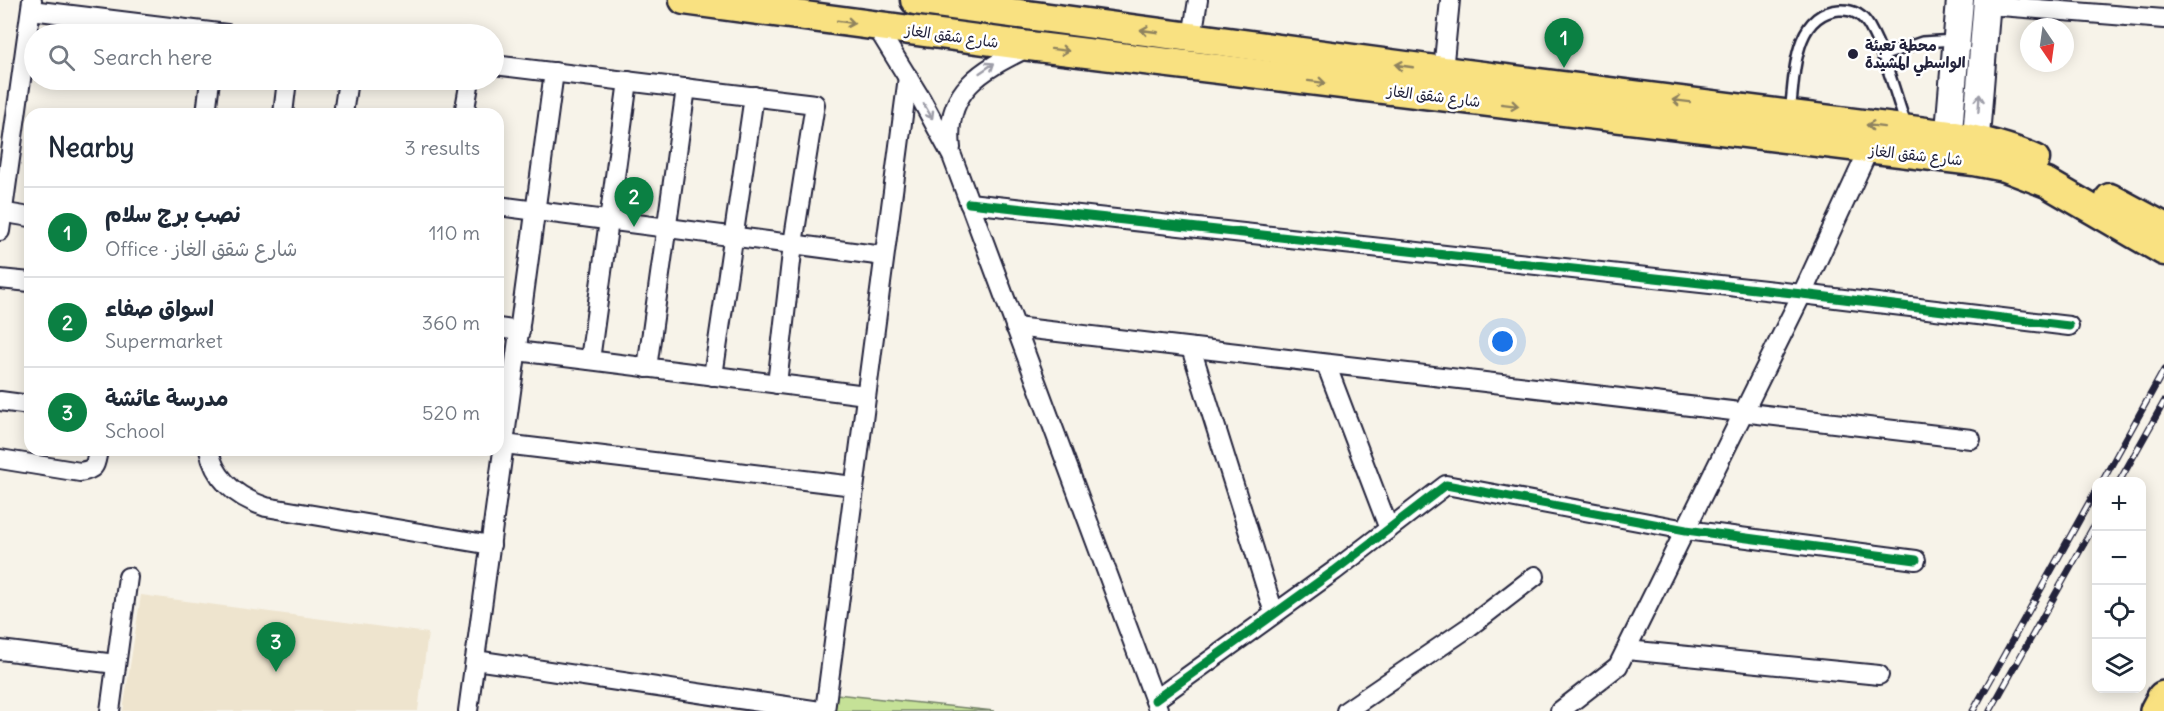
<!DOCTYPE html>
<html lang="en">
<head>
<meta charset="utf-8">
<style>
  :root { --surface:#fff; --page:#f6f6f7; --text:#1f2937; --muted:#747a83; --line:#e0e1e3; --accent:#0b8043 }
  body { margin:0; font-family:Delius,"Playpen Sans Arabic",sans-serif; background:var(--page); color:var(--text) }
  .controls { position:absolute; right:18px; bottom:18px; display:grid; overflow:hidden; border-radius:12px; box-shadow:0 3px 15px #0003 }
  .controls button { width:54px; height:54px; display:grid; place-items:center; padding:0; border:0; border-bottom:2px solid var(--line); background:var(--surface); color:var(--text); font:30px sans-serif }
  .compass { position:absolute; left:2020px; top:18px; width:54px; height:54px; border-radius:50%; background:var(--surface); box-shadow:0 3px 15px #0003; rotate:167deg }
  .you { position:absolute; left:1503px; top:342px; width:21px; height:21px; margin:-15px; border:4px solid #fff; border-radius:50%; background:#1a73e8; box-shadow:0 0 0 9px #1a73e833 }
  .badge { display:grid; place-items:center; width:39px; height:39px; border-radius:50%; background:var(--accent); color:#fff; font-size:20px; font-weight:700 }
  .pin { position:absolute; translate:-50% -50px; filter:drop-shadow(0 2px 3px #0008) }
  .pin::after { content:''; position:absolute; top:32px; width:21px; height:18px; background:inherit; clip-path:polygon(0 0,100% 0,50% 100%) }
  .list { margin:0; padding:0; list-style:none }
  h2 { display:flex; justify-content:space-between; align-items:center; height:78px; margin:0; padding:0 24px; font-size:26px }
  h2 small { font-size:20px; font-weight:400; color:var(--muted) }
  .list li { display:grid; grid-template-columns:39px 1fr auto; gap:18px; align-items:center; box-sizing:border-box; height:90px; padding:0 24px; border-top:2px solid var(--line) }
  .list b { display:block; font-size:22px; white-space:nowrap }
  .list p { margin:0; font-size:20px; white-space:nowrap; color:var(--muted) }
  .list em { font-size:20px; font-style:normal; color:var(--muted) }
  .icon { flex:none; width:33px; height:33px; fill:none; stroke:currentColor; stroke-width:2; stroke-linecap:round; stroke-linejoin:round }
  .map { position:relative; flex:none; width:2164px; height:711px; overflow:hidden }
  .search { position:absolute; background:var(--surface); box-shadow:0 3px 15px #0003; left:24px; top:24px; width:480px; height:66px; display:flex; align-items:center; gap:15px; box-sizing:border-box; padding:0 21px; border-radius:33px; color:var(--muted); font-size:22px }
  .panel { position:absolute; background:var(--surface); box-shadow:0 3px 15px #0003; left:24px; top:108px; width:480px; height:348px; border-radius:18px }
  .map>svg:first-child { display:block }
  .built { fill:#eee4ce }
  .green { fill:#c5e197; stroke:#748269; stroke-width:1.5 }
  .lines { fill:none; stroke-linecap:round; stroke-linejoin:round }
  .lane-casing { stroke:#22223b; stroke-width:14 }
  .street-casing { stroke:#22223b; stroke-width:22 }
  .secondary-casing { stroke:#22223b; stroke-width:30 }
  .primary-casing { stroke:#22223b; stroke-width:33 }
  .highway-casing { stroke:#22223b; stroke-width:38 }
  .lane { stroke:#fff; stroke-width:9 }
  .street { stroke:#fff; stroke-width:18 }
  .secondary { stroke:#fff; stroke-width:26 }
  .primary { stroke:#f9e181; stroke-width:28 }
  .highway { stroke:#f9e181; stroke-width:33 }
  .rail-casing { stroke:#22223b; stroke-width:7 }
  .rail { stroke:#fff; stroke-width:4.5; stroke-dasharray:14; stroke-linecap:butt }
  .cycleway-casing { stroke:#fff; stroke-width:13 }
  .cycleway { stroke:#00873e; stroke-width:9 }
  .oneway { stroke:#8e825e }
  .oneway2 { stroke:#9c9ca7 }
  .poi-dot { fill:#22223b; stroke:#fff; stroke-width:2 }
  .labels { text-anchor:middle; dominant-baseline:central; stroke-width:5; stroke-linejoin:round; paint-order:stroke }
  .street-label { font-size:15px; fill:#22223b; stroke:#fff }
  .poi-label { font-size:15px; font-weight:bold; fill:#22223b; stroke:#fff; text-anchor:start }
</style>
</head>
<body>
<div class="map">
<svg width="2164" height="711" viewBox="0 0 2164 711">
  <rect width="100%" height="100%" fill="#f7f3e9"/>
  <filter id="ink" filterUnits="userSpaceOnUse"><feTurbulence type="fractalNoise" baseFrequency=".0167" numOctaves="2"/><feDisplacementMap in="SourceGraphic" scale="12" xChannelSelector="R" yChannelSelector="G"/><feConvolveMatrix kernelMatrix="1 2 1 2 8 2 1 2 1" color-interpolation-filters="sRGB"/></filter>
  <g filter="url(#ink)">
    <path class="built" d="M141 595 428 633 418 711H123Z"/>
    <path class="green" d="M836 694 994 711H833Z"/>
    <g class="lines">
      <g class="lane-casing">
        <g id="lane">
          <path d="M1882 56 1922 42 1955 40"/>
          <path d="M1790 113C1795 78 1792 14 1839 10 1852 9 1862 14 1869 26 1886 56 1895 93 1906 125"/>
        </g>
      </g>
      <g class="street-casing">
        <g id="street">
          <path d="M1987 5 2164 19"/>
          <path d="M31 10 227 34"/>
          <path d="M876 26 921 99 952 156 1158 709"/>
          <path d="M1192 37 1198 0"/>
          <path d="M494 65 815 104 793 244 777 384"/>
          <path d="M1443 71 1450 0"/>
          <path d="M206 114 210 80"/>
          <path d="M283 114 287 80"/>
          <path d="M343 114 348 80"/>
          <path d="M464 114 470 80"/>
          <path d="M951 148C944 90 982 70 1027 48"/>
          <path d="M969 203 1802 294 2069 326"/>
          <path d="M498 206 884 256"/>
          <path d="M0 212 30 217"/>
          <path d="M0 231 32 0"/>
          <path d="M0 279 30 282"/>
          <path d="M1015 327 1971 439"/>
          <path d="M498 328 520 331"/>
          <path d="M1191 348 1274 613"/>
          <path d="M517 351 866 395"/>
          <path d="M590 360 628 81"/>
          <path d="M1326 364 1389 529"/>
          <path d="M647 368 686 88"/>
          <path d="M713 376 754 96"/>
          <path d="M0 401 30 405"/>
          <path d="M504 444 854 486"/>
          <path d="M209 450C215 481 239 498 266 507L491 545"/>
          <path d="M0 459 80 472C97 469 95 465 98 450"/>
          <path d="M0 650 116 664"/>
          <path d="M1627 650 1879 675"/>
          <path d="M475 660 820 711"/>
          <path d="M1155 700 1334 571 1446 485 1686 530 1916 560"/>
          <path d="M110 711 128 577"/>
          <path d="M468 711 554 72"/>
          <path d="M825 711 908 77"/>
          <path d="M1346 711 1469 627 1535 576"/>
          <path d="M1560 711 1618 666 1802 294 1869 149"/>
        </g>
      </g>
      <g class="secondary-casing">
        <g id="secondary">
          <path d="M1947 155 1960 0"/>
          <path d="M1974 161 1987 0"/>
        </g>
      </g>
      <g class="primary-casing">
        <g id="primary">
          <path d="M684 0 1029 46 1974 161 2005 167 2047 183 2164 251"/>
          <path d="M915 0 1443 71 1950 135C1979 140 2007 147 2035 159"/>
          <path d="M2110 198 2164 227"/>
        </g>
      </g>
      <g class="highway-casing">
        <path id="highway" d="M2157 711 2164 698"/>
      </g>
      <use href="#lane" class="lane"/>
      <use href="#street" class="street"/>
      <use href="#secondary" class="secondary"/>
      <use href="#primary" class="primary"/>
      <use href="#highway" class="highway"/>
      <g class="rail-casing">
        <g id="rail">
          <path d="M2102 482 2164 370"/>
          <path d="M2119 482 2164 402"/>
          <path d="M1973 711 2096 490"/>
          <path d="M1990 711 2096 522"/>
        </g>
      </g>
      <use href="#rail" class="rail"/>
      <g class="cycleway-casing">
        <g id="cycleway">
          <path d="M969 203 1802 294 2069 326"/>
          <path d="M1155 700 1334 571 1446 485 1686 530 1916 560"/>
        </g>
      </g>
      <use href="#cycleway" class="cycleway"/>
    </g>
    <defs><path id="oneway-shaft" d="M-6 0H5M1.5-3L5.5 0L1.5 3" fill="none" stroke-width="1.6" stroke-linecap="round" stroke-linejoin="round" transform="scale(1.5)"/></defs>
    <g class="oneway">
      <use href="#oneway-shaft" transform="translate(846 22) rotate(8)"/>
      <use href="#oneway-shaft" transform="translate(1149 31) rotate(-172)"/>
      <use href="#oneway-shaft" transform="translate(1060 50) rotate(7)"/>
      <use href="#oneway-shaft" transform="translate(1404 66) rotate(-172)"/>
      <use href="#oneway-shaft" transform="translate(1317 82) rotate(7)"/>
      <use href="#oneway-shaft" transform="translate(1681 101) rotate(-173)"/>
      <use href="#oneway-shaft" transform="translate(1510 105) rotate(7)"/>
      <use href="#oneway-shaft" transform="translate(1875 126) rotate(-173)"/>
    </g>
    <g class="oneway2">
      <use href="#oneway-shaft" transform="translate(987 68) rotate(-34)"/>
      <use href="#oneway-shaft" transform="translate(1979 103) rotate(-86)"/>
      <use href="#oneway-shaft" transform="translate(928 111) rotate(60)"/>
    </g>
  </g>
  <circle class="poi-dot" cx="1853" cy="54" r="6"/>
  <g class="labels">
    <g class="street-label">
      <text transform="translate(952 36) rotate(8)">شارع شقق الغاز</text>
      <text transform="translate(1434 96) rotate(7)">شارع شقق الغاز</text>
      <text transform="translate(1916 155) rotate(6)">شارع شقق الغاز</text>
    </g>
    <g class="poi-label">
      <text x="1865" y="45">محطة تعبئة<tspan x="1865" dy="17">الواسطي المشيدة</tspan></text>
    </g>
  </g>
</svg>
<div class="controls">
<button>+</button>
<button>−</button>
<button><svg class="icon" aria-label="locate" viewBox="0 0 24 24"><circle cx="12" cy="12" r="6"/><path d="M12 2v4M12 18v4M2 12h4M18 12h4"/></svg></button>
<button><svg class="icon" aria-label="layers" viewBox="0 0 24 24"><path d="M12 4l9 5-9 5-9-5zM3 14l9 5 9-5"/></svg></button>
</div>
<svg class="compass" viewBox="-18 -18 36 36"><path d="M0-13l5 13h-10z" fill="#e53935"/><path d="M0 13l5-13h-10z" fill="#747a83"/></svg>
<div class="you"></div>
<div class="pin badge" style="left:1564px;top:68px">1</div>
<div class="pin badge" style="left:634px;top:227px">2</div>
<div class="pin badge" style="left:276px;top:672px">3</div>
<div class="search"><svg class="icon" aria-label="search" viewBox="0 0 24 24"><circle cx="10" cy="10" r="6"/><path d="M15 15l6 6"/></svg>Search here</div>
<section class="panel">
<h2>Nearby<small>3 results</small></h2>
<ul class="list">
<li><span class="badge">1</span><div><b>نصب برج سلام</b><p>Office · شارع شقق الغاز</p></div><em>110 m</em></li>
<li><span class="badge">2</span><div><b>اسواق صفاء</b><p>Supermarket</p></div><em>360 m</em></li>
<li><span class="badge">3</span><div><b>مدرسة عائشة</b><p>School</p></div><em>520 m</em></li>
</ul>
</section>
</div>
</body>
</html>
